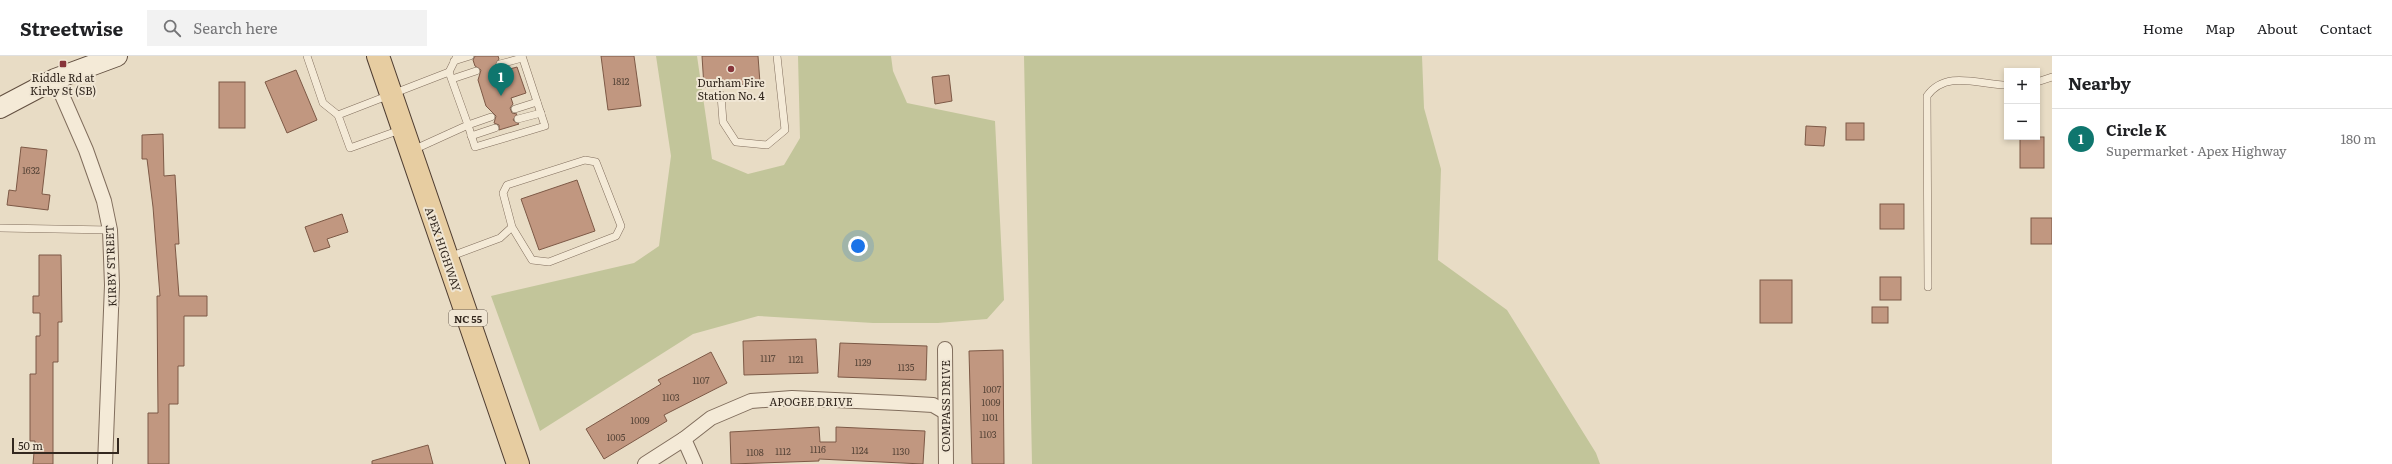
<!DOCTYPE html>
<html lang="en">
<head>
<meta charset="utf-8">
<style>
  :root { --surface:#fff; --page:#f2f2f2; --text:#202124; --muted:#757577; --line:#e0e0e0; --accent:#0f766e }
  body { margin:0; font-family:Literata,serif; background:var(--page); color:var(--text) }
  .controls { position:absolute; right:12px; top:12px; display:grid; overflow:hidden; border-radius:0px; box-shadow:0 2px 6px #0003 }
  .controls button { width:36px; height:36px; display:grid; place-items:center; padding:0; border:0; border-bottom:1px solid var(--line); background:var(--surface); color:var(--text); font:20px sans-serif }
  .scale { position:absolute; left:12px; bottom:10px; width:107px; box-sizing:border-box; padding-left:4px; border:2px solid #33281f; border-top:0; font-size:11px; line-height:14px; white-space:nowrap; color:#33281f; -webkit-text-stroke:3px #f0e6d4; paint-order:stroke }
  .you { position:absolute; left:858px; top:190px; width:14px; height:14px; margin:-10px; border:3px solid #fff; border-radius:50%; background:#1a73e8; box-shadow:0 0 0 6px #1a73e833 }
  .badge { display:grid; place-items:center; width:26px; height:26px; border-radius:50%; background:var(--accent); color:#fff; font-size:13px; font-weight:700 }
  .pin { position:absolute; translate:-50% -33px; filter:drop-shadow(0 1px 2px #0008) }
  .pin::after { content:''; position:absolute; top:21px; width:14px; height:12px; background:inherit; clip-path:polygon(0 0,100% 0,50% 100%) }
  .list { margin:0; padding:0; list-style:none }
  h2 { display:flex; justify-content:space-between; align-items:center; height:52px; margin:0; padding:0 16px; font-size:17px }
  h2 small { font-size:13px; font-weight:400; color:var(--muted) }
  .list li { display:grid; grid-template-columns:26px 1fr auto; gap:12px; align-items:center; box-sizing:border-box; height:60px; padding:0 16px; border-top:1px solid var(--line) }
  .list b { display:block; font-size:15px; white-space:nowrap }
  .list p { margin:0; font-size:13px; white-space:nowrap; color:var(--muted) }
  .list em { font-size:13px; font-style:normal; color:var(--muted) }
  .icon { flex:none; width:22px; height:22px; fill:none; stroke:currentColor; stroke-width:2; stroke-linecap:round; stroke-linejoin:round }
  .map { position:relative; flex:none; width:2052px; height:408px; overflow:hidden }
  header { display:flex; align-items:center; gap:24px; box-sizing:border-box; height:56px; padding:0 20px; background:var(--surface); border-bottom:1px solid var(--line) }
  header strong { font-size:19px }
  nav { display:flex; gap:22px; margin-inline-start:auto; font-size:14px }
  .search { width:280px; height:36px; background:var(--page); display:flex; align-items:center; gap:10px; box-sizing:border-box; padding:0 14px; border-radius:0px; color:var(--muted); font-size:15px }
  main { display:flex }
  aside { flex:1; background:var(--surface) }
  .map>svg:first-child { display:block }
  .green { fill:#c2c59a }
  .building { fill:#c19780; stroke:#7d5946 }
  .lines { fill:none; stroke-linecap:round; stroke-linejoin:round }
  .lane-casing { stroke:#816e5d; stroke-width:8 }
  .street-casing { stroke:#816e5d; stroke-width:16 }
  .secondary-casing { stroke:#635041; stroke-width:22 }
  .primary-casing { stroke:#4f3d31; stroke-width:24 }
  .lane { stroke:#f4ead7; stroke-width:7 }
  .street { stroke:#f4ead7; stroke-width:14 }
  .secondary { stroke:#f4ead7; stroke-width:20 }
  .primary { stroke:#e7cda1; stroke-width:22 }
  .poi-dot { fill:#88353b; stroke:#f0e6d4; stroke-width:1.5 }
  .labels { text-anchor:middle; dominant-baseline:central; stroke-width:4; stroke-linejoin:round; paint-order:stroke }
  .number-label { font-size:9px; fill:#564437 }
  .shield { fill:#f0e6d4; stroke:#6c6155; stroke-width:1 }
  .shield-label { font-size:10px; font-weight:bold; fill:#33281f }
  .poi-label { font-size:11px; fill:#33281f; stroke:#f0e6d4 }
  .street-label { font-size:11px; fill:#33281f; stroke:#f0e6d4 }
</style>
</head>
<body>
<header>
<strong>Streetwise</strong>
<div class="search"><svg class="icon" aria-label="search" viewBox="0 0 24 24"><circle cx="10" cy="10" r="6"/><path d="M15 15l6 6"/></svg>Search here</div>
<nav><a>Home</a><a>Map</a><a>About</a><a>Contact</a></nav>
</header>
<main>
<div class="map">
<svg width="2052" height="408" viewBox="0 0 2052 408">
  <rect width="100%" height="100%" fill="#e8dcc5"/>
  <g class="green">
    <path d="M656 0H697L712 103 748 118 784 109 800 82 798 0H891L893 15 907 47 995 65 1004 244 987 263 938 267H873L758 260 693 278 540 375 491 240 634 207 659 190 671 100Z"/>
    <path d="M1024 0H1422L1424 52 1441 113 1438 204 1507 254 1596 397 1600 408H1032Z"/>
  </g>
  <g class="building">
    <path d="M475 0H498L499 3 495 10 503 15 517 11 526 37 511 42 513 48 510 52 512 57 517 58 513 64 519 68 499 74V69L494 67 496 60 486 50 478 24 481 14 475 10 473 4Z"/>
    <path d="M601 0H634L641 50 608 54Z"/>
    <path d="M702 0H758L760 27 704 31Z"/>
    <path d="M296 14 317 64 287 77 265 26Z"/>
    <path d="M949 19 952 45 935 48 932 21Z"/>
    <rect x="219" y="26" width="26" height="46"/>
    <rect x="1846" y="67" width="18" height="17"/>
    <path d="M1806 70 1826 71 1824 90 1805 89Z"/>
    <path d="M163 78 164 120 175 119 179 188H175L179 240H207V260H184V310H178V348H169V408H148V357H158L157 240H160L153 151 147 103H142V79Z"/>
    <rect x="2020" y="81" width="24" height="31"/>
    <path d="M21 91 47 94 42 138 50 139 48 154 7 149 9 134 16 135Z"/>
    <path d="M577 124 595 175 539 194 521 143Z"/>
    <rect x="1880" y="148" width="24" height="25"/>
    <path d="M342 158 348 176 327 183 330 191 314 196 305 171Z"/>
    <rect x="2031" y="162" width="21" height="26"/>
    <path d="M39 199H61L62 266H58V306H53V408H33L35 385H30V318H36V280H40V257H33V240H39Z"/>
    <rect x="1880" y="221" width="21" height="23"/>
    <rect x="1760" y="224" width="32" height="43"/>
    <rect x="1872" y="251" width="16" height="16"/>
    <path d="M816 283 818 317 744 319 743 285Z"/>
    <path d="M840 287 927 290 926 324 838 321Z"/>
    <path d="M1003 294 1004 408H972L969 295Z"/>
    <path d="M711 296 727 327 664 359 667 365 604 403 586 373 661 328 658 324Z"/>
    <path d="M819 371 820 386H836V371L925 375 923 408 819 403V405L731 408 730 376Z"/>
    <path d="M428 389 433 408H372V405Z"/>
  </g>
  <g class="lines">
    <g class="lane-casing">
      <g id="lane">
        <path d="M307 0 323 47 338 59"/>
        <path d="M454 5 470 0"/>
        <path d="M500 8 522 2"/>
        <path d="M449 16 457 0"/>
        <path d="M452 23 476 15"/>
        <path d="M2037 26 2052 21"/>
        <path d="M721 39 723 66 736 86 767 89 785 74 777 0"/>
        <path d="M515 53 537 46"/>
        <path d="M491 61 468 69 475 91 545 70 522 0"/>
        <path d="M518 63 541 57"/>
        <path d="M400 74 350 92 338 59 449 16 468 69 413 94"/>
        <path d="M471 80 495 72"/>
        <path d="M0 172 110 174"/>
        <path d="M449 201 500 182 512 171 503 137 507 129 585 104 596 106 621 170 616 180 549 206 532 204 512 171"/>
        <path d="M1928 231 1927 40C1946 13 1980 29 2007 29"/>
      </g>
    </g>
    <g class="street-casing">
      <g id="street">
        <path d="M55 23 86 94 104 145 110 174 112 229 105 408"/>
        <path d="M945 293 946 408"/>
        <path d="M684 383 695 408"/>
        <path d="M645 408 684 383 711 362 751 345 792 342 899 347 933 349 945 356"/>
      </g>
    </g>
    <g class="secondary-casing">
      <path id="secondary" d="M0 52 55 23 117 0"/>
    </g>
    <g class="primary-casing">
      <path id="primary" d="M378 0 518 408"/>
    </g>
    <use href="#lane" class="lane"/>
    <use href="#street" class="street"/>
    <use href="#secondary" class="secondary"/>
    <use href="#primary" class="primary"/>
  </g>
  <g class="poi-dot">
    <rect x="59" y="4" width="8" height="8" rx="2"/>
    <circle cx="731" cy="13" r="4"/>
  </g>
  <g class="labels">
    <g class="number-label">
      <text x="621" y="25">1812</text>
      <text x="31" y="114">1632</text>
      <text x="768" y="302">1117</text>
      <text x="796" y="303">1121</text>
      <text x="863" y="306">1129</text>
      <text x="906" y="311">1135</text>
      <text x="701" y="324">1107</text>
      <text x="992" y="333">1007</text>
      <text x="671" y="341">1103</text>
      <text x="991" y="346">1009</text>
      <text x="990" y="361">1101</text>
      <text x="640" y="364">1009</text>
      <text x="988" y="378">1103</text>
      <text x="616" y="381">1005</text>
      <text x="818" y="393">1116</text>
      <text x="860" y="394">1124</text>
      <text x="783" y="395">1112</text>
      <text x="901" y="395">1130</text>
      <text x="755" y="396">1108</text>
    </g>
    <rect class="shield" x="449" y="254" width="38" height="16" rx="3"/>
    <g class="shield-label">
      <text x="468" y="262">NC 55</text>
    </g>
    <g class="poi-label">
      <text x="63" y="21">Riddle Rd at<tspan x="63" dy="13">Kirby St (SB)</tspan></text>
      <text x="731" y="26">Durham Fire<tspan x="731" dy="13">Station No. 4</tspan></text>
    </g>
    <g class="street-label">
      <text transform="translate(444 193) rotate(71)">APEX HIGHWAY</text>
      <text transform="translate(110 210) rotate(-92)">KIRBY STREET</text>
      <text x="811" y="345">APOGEE DRIVE</text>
      <text transform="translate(945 350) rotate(-90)">COMPASS DRIVE</text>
    </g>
  </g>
</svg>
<div class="controls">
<button>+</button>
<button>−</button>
</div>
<div class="scale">50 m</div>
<div class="you"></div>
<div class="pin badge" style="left:501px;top:40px">1</div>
</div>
<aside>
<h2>Nearby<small></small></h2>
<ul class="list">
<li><span class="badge">1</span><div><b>Circle K</b><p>Supermarket · Apex Highway</p></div><em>180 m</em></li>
</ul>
</aside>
</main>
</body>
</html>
